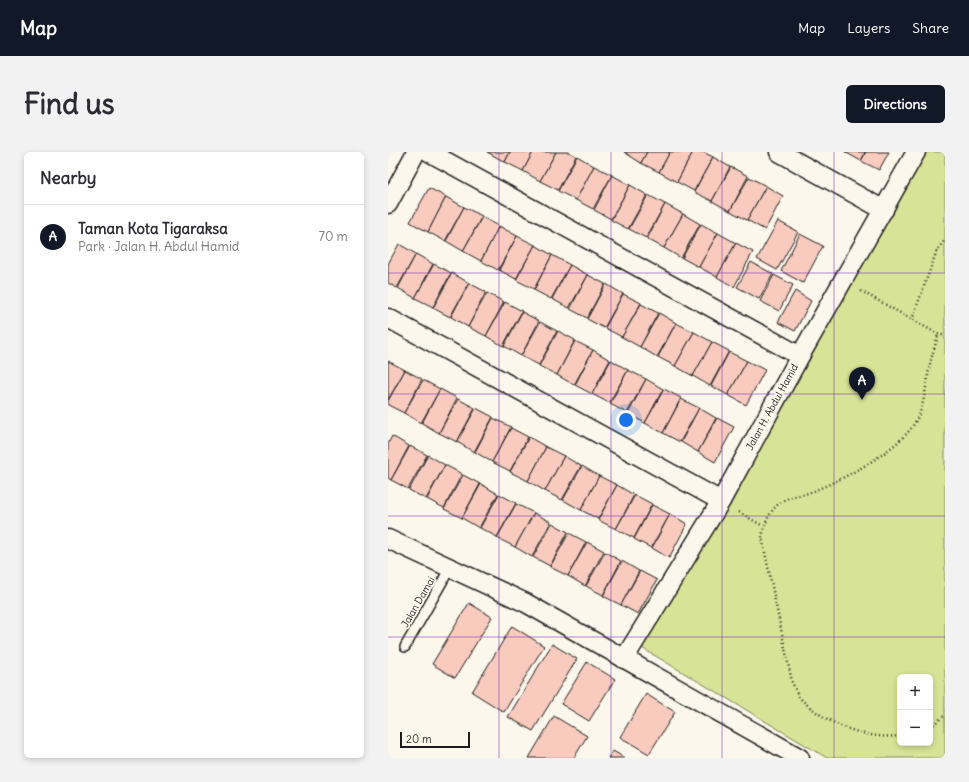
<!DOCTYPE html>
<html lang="en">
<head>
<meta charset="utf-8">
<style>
  :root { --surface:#fff; --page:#f2f2f3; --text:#2b2b33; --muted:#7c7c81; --line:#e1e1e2; --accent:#111827 }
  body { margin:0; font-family:Delius,sans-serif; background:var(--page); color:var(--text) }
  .controls { position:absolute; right:12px; bottom:12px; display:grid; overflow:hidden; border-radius:6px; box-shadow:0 2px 6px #0003 }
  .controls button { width:36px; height:36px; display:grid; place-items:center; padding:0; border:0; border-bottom:1px solid var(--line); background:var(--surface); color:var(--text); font:20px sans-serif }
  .scale { position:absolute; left:12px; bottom:10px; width:70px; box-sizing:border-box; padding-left:4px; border:2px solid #1c1c1c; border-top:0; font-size:11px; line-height:14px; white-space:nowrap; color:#1c1c1c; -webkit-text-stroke:3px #fbf7ec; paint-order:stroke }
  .you { position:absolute; left:238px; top:268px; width:14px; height:14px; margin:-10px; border:3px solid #fff; border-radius:50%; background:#1a73e8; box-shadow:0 0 0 6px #1a73e833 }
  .badge { display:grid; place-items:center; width:26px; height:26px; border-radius:50%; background:var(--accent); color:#fff; font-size:13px; font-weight:700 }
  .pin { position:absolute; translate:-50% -33px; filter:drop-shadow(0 1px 2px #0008) }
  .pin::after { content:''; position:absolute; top:21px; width:14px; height:12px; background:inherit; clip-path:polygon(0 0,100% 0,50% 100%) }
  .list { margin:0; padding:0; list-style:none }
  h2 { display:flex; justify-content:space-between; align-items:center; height:52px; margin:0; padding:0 16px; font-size:17px }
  h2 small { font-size:13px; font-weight:400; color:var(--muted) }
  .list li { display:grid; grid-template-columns:26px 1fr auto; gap:12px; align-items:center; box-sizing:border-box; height:64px; padding:0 16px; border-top:1px solid var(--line) }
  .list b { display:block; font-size:15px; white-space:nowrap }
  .list p { margin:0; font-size:13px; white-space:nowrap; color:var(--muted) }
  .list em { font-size:13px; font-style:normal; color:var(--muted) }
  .map { position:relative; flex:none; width:557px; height:606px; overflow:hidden; border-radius:6px }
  header { display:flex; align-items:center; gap:24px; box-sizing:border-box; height:56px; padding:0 20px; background:var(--accent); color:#fff }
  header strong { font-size:19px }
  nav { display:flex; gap:22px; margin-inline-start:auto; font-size:14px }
  .intro { display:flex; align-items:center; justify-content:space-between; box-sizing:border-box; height:96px; padding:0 24px }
  h1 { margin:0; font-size:28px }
  .button { padding:10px 18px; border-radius:6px; background:var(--accent); color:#fff; font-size:14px; font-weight:700 }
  main { display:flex; gap:24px; padding:0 24px }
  aside { flex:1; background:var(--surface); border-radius:6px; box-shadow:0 2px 6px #0003 }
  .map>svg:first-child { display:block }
  .green { fill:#d7e396; stroke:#7a8059; fill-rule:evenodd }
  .building { fill:#f9cbbe; stroke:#1c1c1c }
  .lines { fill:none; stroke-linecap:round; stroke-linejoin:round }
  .lane-casing { stroke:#1c1c1c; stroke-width:12 }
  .street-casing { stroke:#1c1c1c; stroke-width:21 }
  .path { stroke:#1c1c1c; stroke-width:2.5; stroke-dasharray:1 3; stroke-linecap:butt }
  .lane { stroke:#fbf7ec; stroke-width:9 }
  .street { stroke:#fbf7ec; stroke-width:18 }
  .grid { fill:none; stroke:#7b2cbf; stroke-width:1; stroke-opacity:0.55 }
  .labels { text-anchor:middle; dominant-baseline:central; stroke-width:3.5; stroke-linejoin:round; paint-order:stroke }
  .street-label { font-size:10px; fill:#1c1c1c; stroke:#fbf7ec }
</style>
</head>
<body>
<header>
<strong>Map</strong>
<nav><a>Map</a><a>Layers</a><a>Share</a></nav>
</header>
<div class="intro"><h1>Find us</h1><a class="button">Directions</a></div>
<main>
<aside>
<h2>Nearby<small></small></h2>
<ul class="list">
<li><span class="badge">A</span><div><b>Taman Kota Tigaraksa</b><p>Park · Jalan H. Abdul Hamid</p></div><em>70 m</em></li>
</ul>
</aside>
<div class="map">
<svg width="557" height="606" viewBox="0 0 557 606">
  <rect width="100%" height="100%" fill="#fbf7ec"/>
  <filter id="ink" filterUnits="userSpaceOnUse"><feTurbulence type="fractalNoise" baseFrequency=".025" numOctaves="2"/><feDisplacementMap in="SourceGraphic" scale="8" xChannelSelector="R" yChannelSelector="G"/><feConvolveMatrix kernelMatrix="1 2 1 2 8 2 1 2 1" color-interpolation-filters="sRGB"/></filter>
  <g filter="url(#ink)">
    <path class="green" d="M529 0H557V606H439L254 496ZM512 525H542V591H512Z"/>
    <g class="building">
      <path d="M99 0H122L117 10Z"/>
      <path d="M122 0H145L135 19 117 10Z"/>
      <path d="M145 0H168L152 29 135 19Z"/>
      <path d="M168 0H181L188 4 170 38 152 29Z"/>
      <path d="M236 0H259L253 11Z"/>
      <path d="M259 0H282L271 20 253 11Z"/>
      <path d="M282 0H305L289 30 271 20Z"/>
      <path d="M305 0H315L325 5 306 39 289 30Z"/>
      <path d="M457 0H477L473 9Z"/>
      <path d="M478 0H501L491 18 473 9Z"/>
      <path d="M189 4 206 14 188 48 170 39Z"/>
      <path d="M325 5 342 15 324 49 306 40Z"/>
      <path d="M206 14 224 23 205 57 188 48Z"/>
      <path d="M343 15 360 24 342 59 324 49Z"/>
      <path d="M224 23 242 33 223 67 206 58Z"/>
      <path d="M361 25 378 34 359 68 342 59Z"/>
      <path d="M242 33 259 43 240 77 223 68Z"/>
      <path d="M378 34 395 44 377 78 359 68Z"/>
      <path d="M41 36 58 45 40 80 22 70Z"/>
      <path d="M260 43 277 52 258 86 241 77Z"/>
      <path d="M58 45 76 55 57 89 40 80Z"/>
      <path d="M277 52 295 62 276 96 259 87Z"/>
      <path d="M76 55 94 64 75 99 58 89Z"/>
      <path d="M295 62 312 72 293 106 276 96Z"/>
      <path d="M94 65 111 74 93 109 75 99Z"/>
      <path d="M390 69 410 80 389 118 369 107Z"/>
      <path d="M313 72 330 81 311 115 294 106Z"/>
      <path d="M111 74 129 84 110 118 93 109Z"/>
      <path d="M330 81 348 91 329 125 311 115Z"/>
      <path d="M412 82 435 94 415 131 393 119Z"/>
      <path d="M129 84 147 93 128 127 111 118Z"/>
      <path d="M348 91 365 100 346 135 329 125Z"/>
      <path d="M11 92 28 102 9 136 0 131V112Z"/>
      <path d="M147 93 164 103 146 137 128 128Z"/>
      <path d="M28 102 45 112 27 146 10 136Z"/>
      <path d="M164 103 182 113 163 147 146 138Z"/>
      <path d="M363 110 385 122 371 147 349 135Z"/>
      <path d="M46 112 63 121 45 155 27 146Z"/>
      <path d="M182 113 200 123 181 156 164 147Z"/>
      <path d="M64 121 81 131 62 165 45 156Z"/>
      <path d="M200 123 217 132 199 166 182 157Z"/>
      <path d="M386 123 405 133 391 159 372 149Z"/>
      <path d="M81 131 98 140 80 175 63 165Z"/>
      <path d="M218 132 235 142 216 176 199 167Z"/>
      <path d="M407 139 423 149 407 179 390 170Z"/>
      <path d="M99 141 116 150 98 184 80 175Z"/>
      <path d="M235 142 253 151 234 185 217 176Z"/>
      <path d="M117 150 134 159 115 194 98 184Z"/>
      <path d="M253 152 270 161 252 195 234 185Z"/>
      <path d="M134 160 151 169 133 204 116 194Z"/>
      <path d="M271 161 288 171 269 205 252 195Z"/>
      <path d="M152 170 169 179 151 213 133 204Z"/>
      <path d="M288 171 306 180 287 214 270 205Z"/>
      <path d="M170 179 187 188 169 223 151 214Z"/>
      <path d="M306 180 324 190 305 224 287 214Z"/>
      <path d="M187 189 205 198 186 233 169 223Z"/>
      <path d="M324 190 341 199 322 234 305 224Z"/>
      <path d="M205 198 222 208 204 242 187 233Z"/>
      <path d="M341 200 359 209 340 243 323 234Z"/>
      <path d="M223 208 240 218 221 251 204 242Z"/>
      <path d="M0 209 17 218 0 248Z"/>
      <path d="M359 209 377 218 358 253 340 243Z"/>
      <path d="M17 218 34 227 16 261 0 253V249Z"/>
      <path d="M240 218 258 227 239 261 222 252Z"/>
      <path d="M258 227 275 237 257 271 240 262Z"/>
      <path d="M35 228 52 237 33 271 16 261Z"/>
      <path d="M52 237 69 246 51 281 34 271Z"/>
      <path d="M276 237 293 246 275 281 257 271Z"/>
      <path d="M70 247 87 256 69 290 51 281Z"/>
      <path d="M293 247 311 256 292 290 275 281Z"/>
      <path d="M88 256 105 265 86 300 69 290Z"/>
      <path d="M311 256 328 266 310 300 293 290Z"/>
      <path d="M105 266 123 275 104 310 87 300Z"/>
      <path d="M329 266 346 275 327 310 310 300Z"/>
      <path d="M123 276 140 285 122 319 104 310Z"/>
      <path d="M4 284 21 294 3 328 0 326V292Z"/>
      <path d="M141 285 158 295 140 329 122 320Z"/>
      <path d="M22 294 39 303 20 337 3 328Z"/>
      <path d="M158 295 176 304 157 339 140 329Z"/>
      <path d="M40 303 57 313 38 347 21 338Z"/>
      <path d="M176 304 193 314 174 348 157 339Z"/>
      <path d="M57 313 74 322 56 356 39 347Z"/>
      <path d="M194 314 211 324 193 358 175 348Z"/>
      <path d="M75 323 92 332 74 366 56 357Z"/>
      <path d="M211 324 229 333 210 367 193 358Z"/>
      <path d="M93 332 110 342 91 376 74 366Z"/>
      <path d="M229 333 246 343 228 377 210 368Z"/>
      <path d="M111 342 128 351 109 385 92 376Z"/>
      <path d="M247 343 264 352 246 386 228 377Z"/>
      <path d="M128 352 146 361 127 395 109 386Z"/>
      <path d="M264 353 282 362 263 396 246 387Z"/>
      <path d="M146 361 163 370 144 405 127 395Z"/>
      <path d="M282 362 299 372 281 406 264 396Z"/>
      <path d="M164 371 180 380 162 414 145 405Z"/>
      <path d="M181 381 198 390 180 424 162 415Z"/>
      <path d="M199 390 216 399 197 434 180 424Z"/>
      <path d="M217 400 233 409 215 443 198 434Z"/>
      <path d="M234 409 251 419 233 453 215 444Z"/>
      <path d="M252 419 269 428 250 462 233 453Z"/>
      <path d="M81 451 104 465 67 526 44 512Z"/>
      <path d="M124 474 156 494 116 560 84 540Z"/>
      <path d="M164 492 189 507 145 579 120 565Z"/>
      <path d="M199 510 227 527 201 569 173 552Z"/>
      <path d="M258 542 287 560 261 602 232 585Z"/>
      <path d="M166 564 199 584 186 606H141Z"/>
      <path d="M225 599 237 606H220Z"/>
    </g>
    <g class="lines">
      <g class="lane-casing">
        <path id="lane" d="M17 495 62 416"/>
      </g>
      <g class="street-casing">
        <g id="street">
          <path d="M41 0 412 204"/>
          <path d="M391 0 496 58"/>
          <path d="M0 52 28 0"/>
          <path d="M0 166 333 349"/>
          <path d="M0 387 138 451 412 606"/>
          <path d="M236 507 333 349 412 204 528 0"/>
        </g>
      </g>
      <g class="path">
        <path d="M473 139 550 182 557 184"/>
        <path d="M524 168 549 98 557 88"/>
        <path d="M351 360 375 374"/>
        <path d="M542 575 557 563"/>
        <path d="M512 584C478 588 439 572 415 549 410 545 407 536 404 530L374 386C376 372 382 356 396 348 406 343 418 343 428 338 457 326 499 304 520 280 537 261 537 236 542 212 544 202 548 192 550 182"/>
      </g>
      <use href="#lane" class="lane"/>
      <use href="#street" class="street"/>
    </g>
  </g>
  <path class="grid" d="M111 0V606M223 0V606M334 0V606M446 0V606M0 121H557M0 242H557M0 364H557M0 485H557"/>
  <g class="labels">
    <g class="street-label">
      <text transform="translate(384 255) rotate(-61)">Jalan H. Abdul Hamid</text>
      <text transform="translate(30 450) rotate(-60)">Jalan Damai</text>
    </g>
  </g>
</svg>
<div class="controls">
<button>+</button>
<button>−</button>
</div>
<div class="scale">20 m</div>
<div class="you"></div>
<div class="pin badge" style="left:474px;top:248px">A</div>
</div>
</main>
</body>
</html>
